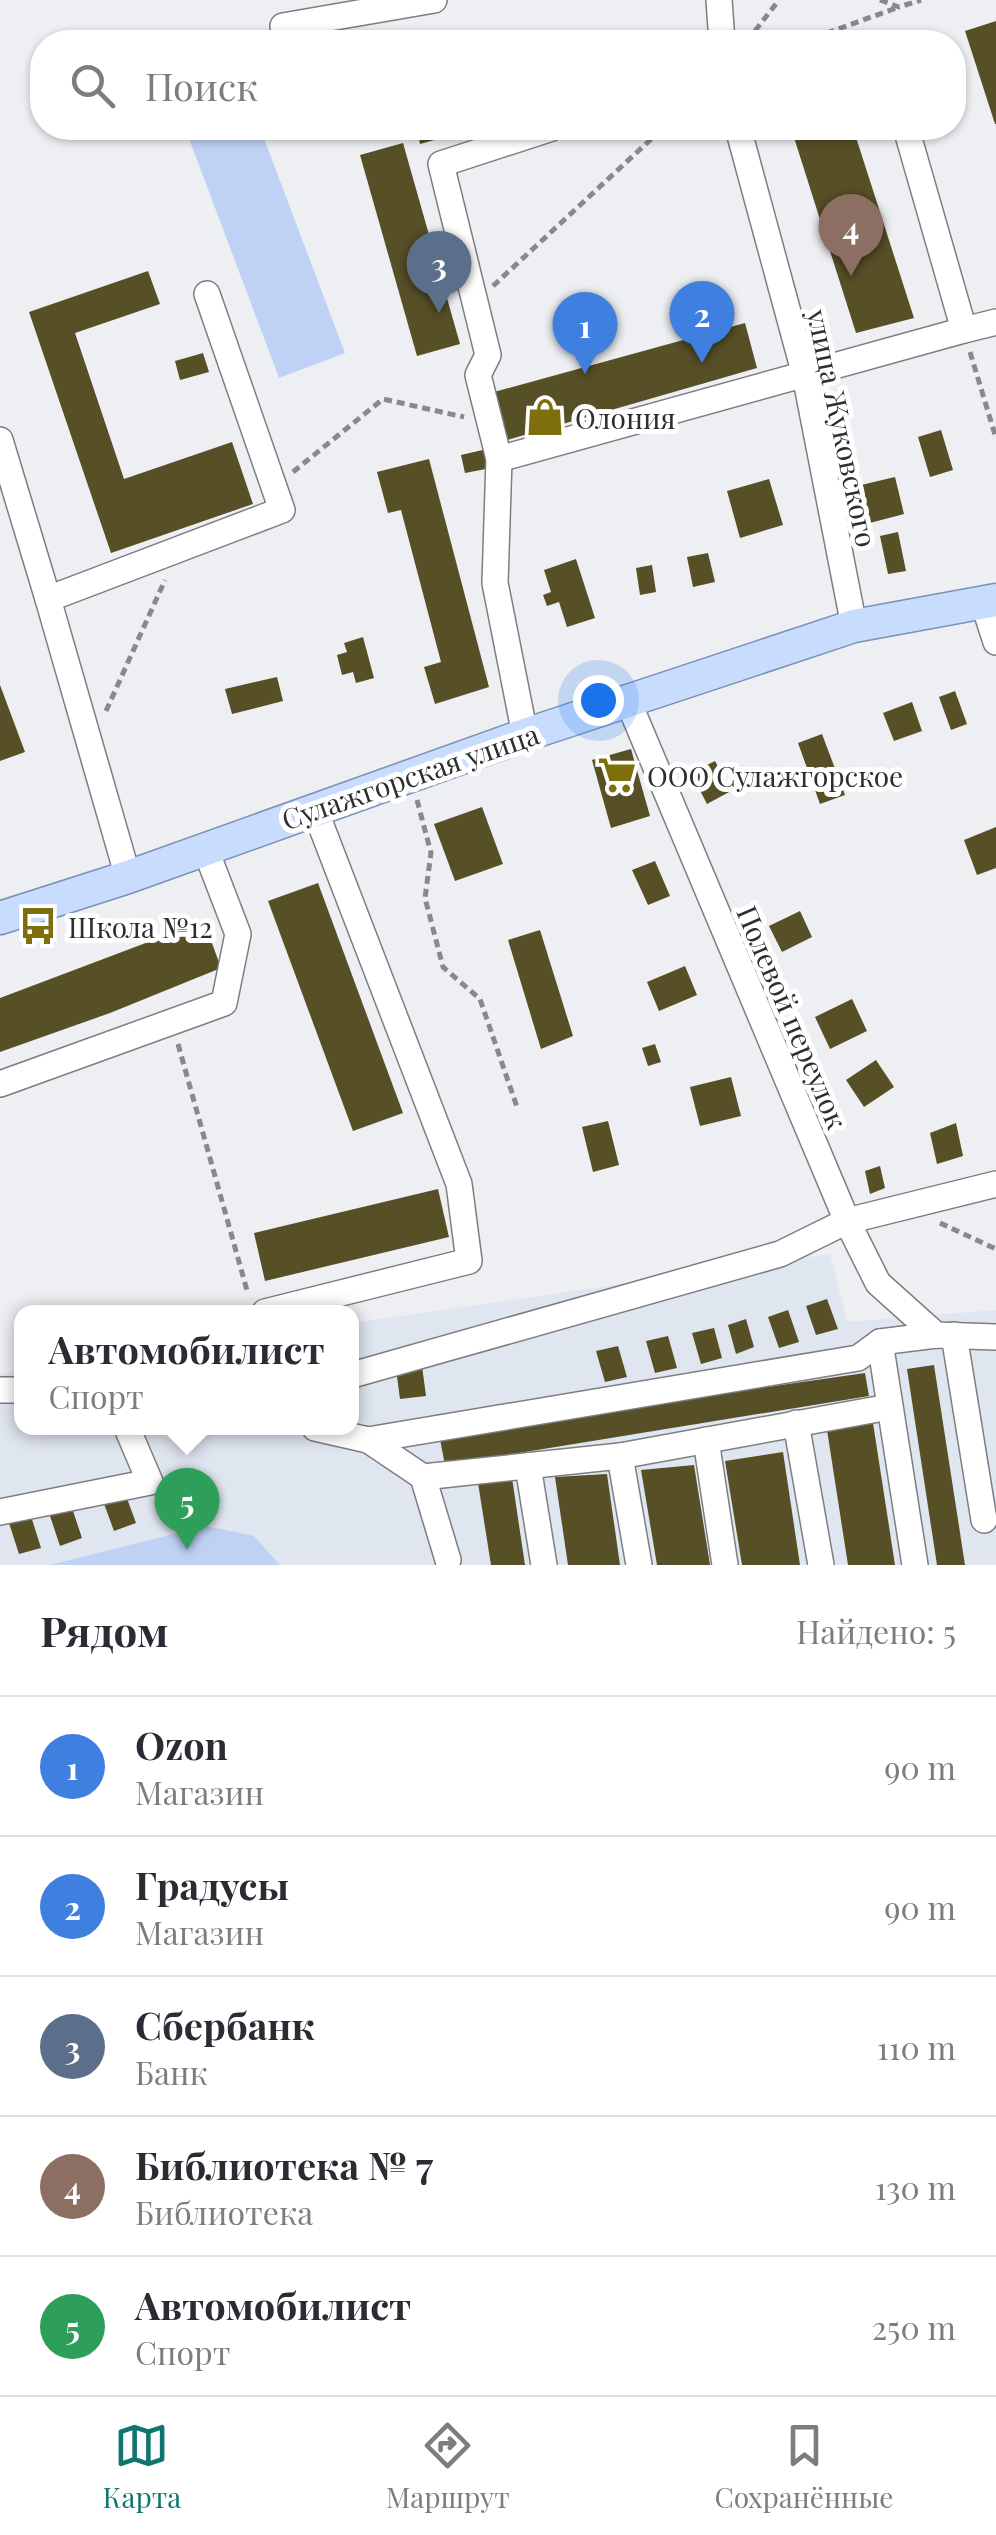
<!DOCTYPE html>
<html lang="ru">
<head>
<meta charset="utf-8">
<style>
  :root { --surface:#fff; --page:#f7f7f7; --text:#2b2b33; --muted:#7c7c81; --line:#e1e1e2; --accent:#0f766e }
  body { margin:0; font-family:"Playfair Display",serif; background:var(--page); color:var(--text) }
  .you { position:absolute; left:598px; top:700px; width:35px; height:35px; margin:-25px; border:8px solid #fff; border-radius:50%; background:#1a73e8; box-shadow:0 0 0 15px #1a73e833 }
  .badge { display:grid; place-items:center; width:65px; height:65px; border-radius:50%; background:var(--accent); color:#fff; font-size:32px; font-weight:700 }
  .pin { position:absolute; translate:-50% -82px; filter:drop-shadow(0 2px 5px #0008) }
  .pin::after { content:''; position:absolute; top:52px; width:35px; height:30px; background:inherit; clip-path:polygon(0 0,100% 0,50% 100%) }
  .popup { position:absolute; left:14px; top:1305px; width:345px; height:130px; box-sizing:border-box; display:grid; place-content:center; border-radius:20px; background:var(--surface); filter:drop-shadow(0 2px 8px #0005); font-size:32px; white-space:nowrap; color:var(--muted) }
  .popup b { font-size:38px; color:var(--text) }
  .popup::after { content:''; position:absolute; left:50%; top:100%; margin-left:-20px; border:20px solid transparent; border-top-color:var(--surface) }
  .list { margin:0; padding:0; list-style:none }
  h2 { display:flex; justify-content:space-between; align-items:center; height:130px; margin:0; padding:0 40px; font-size:42px }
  h2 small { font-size:32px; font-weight:400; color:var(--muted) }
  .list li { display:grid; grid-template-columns:65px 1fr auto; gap:30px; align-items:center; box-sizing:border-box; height:140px; padding:0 40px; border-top:2px solid var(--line) }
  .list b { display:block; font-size:38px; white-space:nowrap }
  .list p { margin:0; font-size:32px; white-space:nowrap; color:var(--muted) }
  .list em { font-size:32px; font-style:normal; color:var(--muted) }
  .icon { flex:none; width:55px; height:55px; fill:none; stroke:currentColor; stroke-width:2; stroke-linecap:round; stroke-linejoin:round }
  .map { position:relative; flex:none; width:996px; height:1565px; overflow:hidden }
  .search { position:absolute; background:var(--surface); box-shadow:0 2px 8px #0004; left:30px; right:30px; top:30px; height:110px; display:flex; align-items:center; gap:25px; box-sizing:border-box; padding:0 35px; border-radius:40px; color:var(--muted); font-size:38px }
  .sheet { height:830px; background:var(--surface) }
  nav { display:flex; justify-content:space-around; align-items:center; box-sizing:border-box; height:140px; border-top:2px solid var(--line); background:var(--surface); font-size:28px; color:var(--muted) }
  nav a { display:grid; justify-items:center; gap:5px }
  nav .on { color:var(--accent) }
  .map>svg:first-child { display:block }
  .built { fill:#e0e6f0 }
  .pitch { fill:#bfd2f6 }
  .building { fill:#574f26 }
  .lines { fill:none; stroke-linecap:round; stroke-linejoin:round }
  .minor-casing { stroke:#7c7e81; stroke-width:28 }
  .major-casing { stroke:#7a90b6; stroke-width:35 }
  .path { stroke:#88898b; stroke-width:5; stroke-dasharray:8 5; stroke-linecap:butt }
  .minor { stroke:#fff; stroke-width:25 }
  .major { stroke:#c8dcfe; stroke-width:32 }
  .labels { text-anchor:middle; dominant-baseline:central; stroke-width:10; stroke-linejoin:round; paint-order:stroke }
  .poi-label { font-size:28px; fill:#2d2e2f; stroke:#fff; text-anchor:start }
  .street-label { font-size:28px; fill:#2d2e2f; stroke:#fff }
</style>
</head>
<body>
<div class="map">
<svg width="996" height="1565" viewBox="0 0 996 1565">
  <rect width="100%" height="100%" fill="#edeff2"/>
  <path class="built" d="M830 1254 847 1322 996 1310V1565H0V1374L22 1370V1428H352V1323Z"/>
  <g class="pitch">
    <path d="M185 128H260L345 353 279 378Z"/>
    <path d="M206 1526 254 1536 280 1565H50Z"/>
  </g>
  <g class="building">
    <path d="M996 21V124H995L965 31Z"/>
    <path d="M662 32 665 42H629V41Z"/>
    <path d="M417 128H474V129L420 144Z"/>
    <path d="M791 128H853L914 318 856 333Z"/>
    <path d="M403 143 460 344 417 356 360 155Z"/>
    <path d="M148 271 160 304 75 333 124 479 232 442 253 504 111 553 29 312Z"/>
    <path d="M745 323 757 368 507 440 494 392Z"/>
    <path d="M203 353 209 372 180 380 175 361Z"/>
    <path d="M941 430 953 470 930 477 918 437Z"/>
    <path d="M487 449 491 468 465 473 461 455Z"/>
    <path d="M429 459 489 687 435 704 424 667 441 662 401 510 388 513 377 472Z"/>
    <path d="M895 477 904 514 866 524 857 486Z"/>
    <path d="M769 479 783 525 740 538 727 491Z"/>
    <path d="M898 532 906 571 888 574 880 536Z"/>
    <path d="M708 553 715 582 693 587 687 557Z"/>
    <path d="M576 559 595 618 567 627 559 602 547 606 543 595 551 592 544 570Z"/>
    <path d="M652 565 656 592 640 595 636 568Z"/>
    <path d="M363 637 374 678 356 683 353 672 342 675 337 655 347 652 344 643Z"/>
    <path d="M277 677 283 701 232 714 225 689Z"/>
    <path d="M0 685 25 752 0 761Z"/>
    <path d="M955 691 967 724 951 730 939 697Z"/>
    <path d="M912 702 922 731 894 741 883 713Z"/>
    <path d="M822 734 845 795 820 804 798 743Z"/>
    <path d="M631 749 650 816 611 828 592 760Z"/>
    <path d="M715 761 731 791 707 804 691 773Z"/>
    <path d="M482 807 503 864 455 881 434 824Z"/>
    <path d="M996 827V868L977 875 964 840Z"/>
    <path d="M655 861 670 896 648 905 632 870Z"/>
    <path d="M318 883 403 1113 353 1131 268 901Z"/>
    <path d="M800 911 812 937 782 952 769 926Z"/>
    <path d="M204 921 221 968 110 1013 0 1052V998Z"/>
    <path d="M540 930 573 1036 541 1049 508 940Z"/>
    <path d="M685 966 697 995 659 1011 647 982Z"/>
    <path d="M852 999 867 1031 830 1049 815 1017Z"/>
    <path d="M655 1044 661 1062 648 1066 642 1048Z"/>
    <path d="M876 1060 894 1087 864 1107 846 1080Z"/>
    <path d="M731 1077 741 1116 700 1126 690 1087Z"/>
    <path d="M608 1121 619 1165 593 1172 582 1127Z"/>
    <path d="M956 1123 963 1156 937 1164 930 1133Z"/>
    <path d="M880 1166 885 1188 870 1194 865 1171Z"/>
    <path d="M438 1189 449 1237 265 1281 254 1233Z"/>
    <path d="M827 1299 838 1329 816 1335 806 1306Z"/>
    <path d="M788 1310 799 1342 779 1348 768 1317Z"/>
    <path d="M746 1319 754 1347 736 1354 728 1325Z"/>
    <path d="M714 1328 722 1358 701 1364 692 1333Z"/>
    <path d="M668 1336 677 1368 655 1373 646 1341Z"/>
    <path d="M618 1346 627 1377 605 1382 596 1351Z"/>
    <path d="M934 1365 965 1565H937L907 1369Z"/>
    <path d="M422 1366 426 1396 400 1399 396 1369Z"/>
    <path d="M865 1373 869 1396 445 1465 439 1434Z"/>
    <path d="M873 1423 895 1565H848L827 1430Z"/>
    <path d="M783 1452 800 1565H742L725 1461Z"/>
    <path d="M694 1465 710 1565H657L641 1470Z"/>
    <path d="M607 1474 620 1565H568L555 1477Z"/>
    <path d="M512 1478 525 1565H491L478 1483Z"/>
    <path d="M125 1493 136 1523 114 1531 103 1501Z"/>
    <path d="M72 1508 82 1538 60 1546 50 1516Z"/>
    <path d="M31 1516 41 1548 19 1554 9 1523Z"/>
  </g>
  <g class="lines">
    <g class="minor-casing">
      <g id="minor">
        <path d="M719 0 722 42"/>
        <path d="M283 26 434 0"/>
        <path d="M738 128 805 375 854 626"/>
        <path d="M964 330 996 322"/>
        <path d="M0 440 48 599"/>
        <path d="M499 459 964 330 906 128"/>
        <path d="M983 602 996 642"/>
        <path d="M628 701 847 1221 878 1283 936 1335"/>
        <path d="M525 735 495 583 499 459 478 375 488 355 441 164 552 128"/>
        <path d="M128 877 48 599 282 510 207 294"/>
        <path d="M0 1084 224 1003 238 934 205 848"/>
        <path d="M265 1312 469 1261 459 1184 315 810"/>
        <path d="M954 1335 984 1520"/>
        <path d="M880 1342 915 1565"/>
        <path d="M352 1375 780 1254 847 1221 996 1184"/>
        <path d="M0 1390H22"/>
        <path d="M796 1423 821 1565"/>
        <path d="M315 1428 368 1440 423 1477 620 1456 889 1407"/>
        <path d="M368 1440 858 1358 880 1342 936 1335 996 1337"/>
        <path d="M706 1440 725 1565"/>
        <path d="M620 1456 639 1565"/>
        <path d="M528 1466 544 1565"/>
        <path d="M423 1477 448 1560"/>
        <path d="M0 1512 150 1482 127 1428"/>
      </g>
    </g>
    <g class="major-casing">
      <path id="major" d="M0 918 128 877 525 735 854 626 996 600"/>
    </g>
    <g class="path">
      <path d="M880 0 899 7 921 0"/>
      <path d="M747 41 779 0"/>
      <path d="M802 42 899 7"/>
      <path d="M493 286 663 128"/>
      <path d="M970 352 996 438"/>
      <path d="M293 472 383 399 464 417"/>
      <path d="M106 711 165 580"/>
      <path d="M417 800 431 853 425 898 443 967 480 999 518 1110"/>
      <path d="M178 1044 248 1294"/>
      <path d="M940 1223 996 1249"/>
    </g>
    <use href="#minor" class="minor"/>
    <use href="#major" class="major"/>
  </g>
  <defs>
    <g id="shop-bare" transform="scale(3)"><path d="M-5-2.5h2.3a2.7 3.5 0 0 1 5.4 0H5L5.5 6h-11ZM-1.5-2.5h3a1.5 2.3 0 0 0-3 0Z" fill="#7f6f0c" stroke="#fff" stroke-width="2.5" paint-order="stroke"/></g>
    <g id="supermarket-bare" transform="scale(3)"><path d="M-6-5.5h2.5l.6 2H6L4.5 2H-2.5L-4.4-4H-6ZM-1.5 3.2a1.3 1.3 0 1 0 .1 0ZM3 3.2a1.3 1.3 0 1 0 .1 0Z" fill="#7f6f0c" stroke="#fff" stroke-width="2.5" paint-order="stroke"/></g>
    <g id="bus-bare" transform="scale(3)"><path d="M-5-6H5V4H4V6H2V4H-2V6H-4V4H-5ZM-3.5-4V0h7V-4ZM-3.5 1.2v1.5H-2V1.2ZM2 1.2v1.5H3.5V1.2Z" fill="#7f6f0c" stroke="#fff" stroke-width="2.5" paint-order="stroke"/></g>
  </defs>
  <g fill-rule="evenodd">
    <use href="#shop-bare" x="545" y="417"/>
    <use href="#supermarket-bare" x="617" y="775"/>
    <use href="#bus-bare" x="38" y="926"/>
  </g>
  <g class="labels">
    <g class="poi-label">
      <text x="575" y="417">Олония</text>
      <text x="647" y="775">ООО Сулажгорское</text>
      <text x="68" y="926">Школа №12</text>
    </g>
    <g class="street-label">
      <text transform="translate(843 428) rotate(78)">улица Жуковского</text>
      <text transform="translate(410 776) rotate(-19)">Сулажгорская улица</text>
      <text transform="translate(793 1017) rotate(67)">Полевой переулок</text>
    </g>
  </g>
</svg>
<div class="you"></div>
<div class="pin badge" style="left:585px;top:374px;background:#3f7fe0">1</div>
<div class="pin badge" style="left:702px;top:363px;background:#3f7fe0">2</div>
<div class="pin badge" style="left:439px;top:313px;background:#5c6f8a">3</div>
<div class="pin badge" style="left:851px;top:276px;background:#8d6e63">4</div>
<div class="pin badge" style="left:187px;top:1550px;background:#2e9e5b">5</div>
<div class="popup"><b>Автомобилист</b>Спорт</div>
<div class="search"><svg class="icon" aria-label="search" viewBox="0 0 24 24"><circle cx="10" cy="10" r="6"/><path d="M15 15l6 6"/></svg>Поиск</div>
</div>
<section class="sheet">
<h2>Рядом<small>Найдено: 5</small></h2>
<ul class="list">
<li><span class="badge" style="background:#3f7fe0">1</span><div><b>Ozon</b><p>Магазин</p></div><em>90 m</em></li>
<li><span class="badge" style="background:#3f7fe0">2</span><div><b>Градусы</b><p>Магазин</p></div><em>90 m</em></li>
<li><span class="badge" style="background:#5c6f8a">3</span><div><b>Сбербанк</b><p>Банк</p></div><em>110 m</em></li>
<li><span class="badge" style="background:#8d6e63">4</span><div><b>Библиотека № 7</b><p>Библиотека</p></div><em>130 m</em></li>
<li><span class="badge" style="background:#2e9e5b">5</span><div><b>Автомобилист</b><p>Спорт</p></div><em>250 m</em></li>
</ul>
</section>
<nav>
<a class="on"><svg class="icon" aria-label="map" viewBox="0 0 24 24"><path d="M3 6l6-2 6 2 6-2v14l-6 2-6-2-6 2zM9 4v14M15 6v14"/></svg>Карта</a>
<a><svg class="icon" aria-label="directions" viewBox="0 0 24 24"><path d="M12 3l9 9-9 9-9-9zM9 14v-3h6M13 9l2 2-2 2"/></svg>Маршрут</a>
<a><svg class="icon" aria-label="saved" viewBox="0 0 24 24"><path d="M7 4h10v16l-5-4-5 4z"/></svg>Сохранённые</a>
</nav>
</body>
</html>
